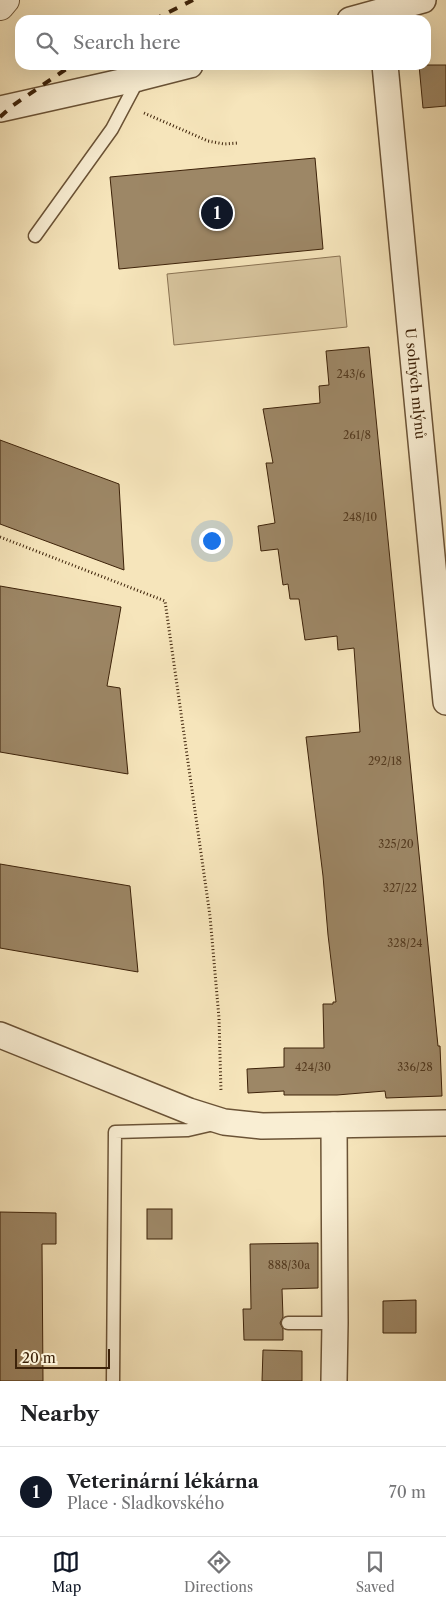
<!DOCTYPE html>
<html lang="en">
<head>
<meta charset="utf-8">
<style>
  :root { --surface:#fff; --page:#f2f2f2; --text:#202124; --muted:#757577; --line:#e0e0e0; --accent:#111827 }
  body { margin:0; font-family:"Libre Caslon Text",serif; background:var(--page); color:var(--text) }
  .scale { position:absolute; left:15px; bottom:12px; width:95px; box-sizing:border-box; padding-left:5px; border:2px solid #3d2209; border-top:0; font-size:14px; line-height:18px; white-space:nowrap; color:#3d2209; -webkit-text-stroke:4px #f9eed3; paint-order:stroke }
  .you { position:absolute; left:211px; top:540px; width:18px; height:18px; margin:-12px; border:4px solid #fff; border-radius:50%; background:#1a73e8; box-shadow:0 0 0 8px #1a73e833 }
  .badge { display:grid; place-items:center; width:32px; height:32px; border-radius:50%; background:var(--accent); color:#fff; font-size:16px; font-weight:700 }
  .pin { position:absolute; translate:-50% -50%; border:2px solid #fff; box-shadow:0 1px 5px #0006 }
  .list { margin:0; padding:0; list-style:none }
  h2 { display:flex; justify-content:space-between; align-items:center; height:65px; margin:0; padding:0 20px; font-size:21px }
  h2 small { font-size:16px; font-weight:400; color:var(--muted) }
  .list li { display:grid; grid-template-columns:32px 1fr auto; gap:15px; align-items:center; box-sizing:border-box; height:90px; padding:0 20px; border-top:1px solid var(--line) }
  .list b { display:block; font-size:19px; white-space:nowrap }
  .list p { margin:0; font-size:16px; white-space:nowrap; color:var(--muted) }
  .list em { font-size:16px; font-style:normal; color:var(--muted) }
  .icon { flex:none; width:28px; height:28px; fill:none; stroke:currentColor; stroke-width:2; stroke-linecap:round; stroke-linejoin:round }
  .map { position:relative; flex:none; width:446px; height:1381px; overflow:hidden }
  .search { position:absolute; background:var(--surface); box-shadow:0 5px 20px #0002; left:15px; right:15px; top:15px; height:55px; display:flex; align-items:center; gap:12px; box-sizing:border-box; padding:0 18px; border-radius:15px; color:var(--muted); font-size:19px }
  .sheet { height:155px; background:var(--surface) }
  nav { display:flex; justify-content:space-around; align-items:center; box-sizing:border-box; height:70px; border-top:1px solid var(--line); background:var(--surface); font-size:14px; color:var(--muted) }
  nav a { display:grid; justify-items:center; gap:2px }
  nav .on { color:var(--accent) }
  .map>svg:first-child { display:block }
  .green { fill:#d7c49d; stroke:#8a7353 }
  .building { fill:#9d8766; stroke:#3d2209 }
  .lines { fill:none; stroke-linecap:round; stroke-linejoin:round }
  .service-casing { stroke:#6b5336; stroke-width:15 }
  .minor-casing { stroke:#6b5336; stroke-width:28 }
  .tertiary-casing { stroke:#6b5336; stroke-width:30 }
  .path { stroke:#3d2209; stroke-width:3; stroke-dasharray:1 2.5; stroke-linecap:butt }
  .service { stroke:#f9eed3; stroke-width:12 }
  .minor { stroke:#f9eed3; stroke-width:25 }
  .tertiary { stroke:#f9eed3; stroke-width:28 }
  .rail { stroke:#3d2209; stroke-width:4; stroke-dasharray:9 9; stroke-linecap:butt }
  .labels { text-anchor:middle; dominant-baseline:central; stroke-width:4.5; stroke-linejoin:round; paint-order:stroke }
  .number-label { font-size:11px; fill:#553b20 }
  .street-label { font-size:14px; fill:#3d2209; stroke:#f9eed3 }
</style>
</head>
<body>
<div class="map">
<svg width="446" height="1381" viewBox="0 0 446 1381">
  <rect width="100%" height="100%" fill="#f6e5bb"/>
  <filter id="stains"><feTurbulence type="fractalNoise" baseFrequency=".004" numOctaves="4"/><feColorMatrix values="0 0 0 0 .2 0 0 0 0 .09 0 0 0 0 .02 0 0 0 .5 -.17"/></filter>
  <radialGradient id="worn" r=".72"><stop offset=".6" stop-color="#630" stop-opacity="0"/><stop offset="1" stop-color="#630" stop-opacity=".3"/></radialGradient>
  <path class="green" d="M340 256 347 327 174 345 167 274Z"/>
  <g class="building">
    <path d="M419 65H446V106L423 108Z"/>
    <path d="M315 158 323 249 119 269 110 177Z"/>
    <path d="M369 347 438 1046H440L442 1096 386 1098 385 1091 337 1095H284V1091L248 1093 247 1069 284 1067V1048H324L323 1004H333V1002H336L328 935 323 876 306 737 360 732 354 648 338 650 337 636 305 640 299 599H290L288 584 283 585 278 549 261 551 258 526 275 523 266 463H273L263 409 320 403 319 386 329 385 326 351Z"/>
    <path d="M0 440 119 484 124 570 0 524Z"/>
    <path d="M0 586 121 607 107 686 120 688 128 774 0 752Z"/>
    <path d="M0 864 130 886 138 972 0 948Z"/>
    <rect x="147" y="1209" width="25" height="30"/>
    <path d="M0 1212 56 1213V1244H42L43 1381H0Z"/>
    <path d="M318 1243V1288L282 1289 283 1317 280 1323 283 1329V1340H244L243 1309H251L250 1244Z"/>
    <path d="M416 1300V1333H383V1301Z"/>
    <path d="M263 1350 302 1351V1381H262Z"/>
  </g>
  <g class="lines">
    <g class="service-casing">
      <g id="service">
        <path d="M35 236 112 129 139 78"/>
        <path d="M288 1323H335"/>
        <path d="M113 1381 115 1132 188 1130 214 1124"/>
      </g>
    </g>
    <g class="minor-casing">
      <g id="minor">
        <path d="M350 20 423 0"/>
        <path id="s1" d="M385 65 446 702"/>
        <path d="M0 109 139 78 190 65"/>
        <path d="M0 1035 189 1111 224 1122 262 1126 446 1123"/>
        <path d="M334 1381 335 1323 334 1125"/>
      </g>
    </g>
    <g class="tertiary-casing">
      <path id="tertiary" d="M0 6 5 0"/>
    </g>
    <g class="path">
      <path d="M144 113 208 141 224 144 238 143"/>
      <path d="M0 537 165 601 210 916 219 1018 221 1092"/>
    </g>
    <use href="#service" class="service"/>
    <use href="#minor" class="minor"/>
    <use href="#tertiary" class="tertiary"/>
    <g class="rail">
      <path d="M153 20 193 0"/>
      <path d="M0 117 12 106 72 65"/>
    </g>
  </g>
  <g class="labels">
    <g class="number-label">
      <text x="351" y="374">243/6</text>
      <text x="357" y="435">261/8</text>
      <text x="360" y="517">248/10</text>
      <text x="385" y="761">292/18</text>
      <text x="396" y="844">325/20</text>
      <text x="400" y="888">327/22</text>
      <text x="405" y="943">328/24</text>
      <text x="313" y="1067">424/30</text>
      <text x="415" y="1067">336/28</text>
      <text x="289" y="1265">888/30a</text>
    </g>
    <g class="street-label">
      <text stroke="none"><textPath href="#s1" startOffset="320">U solných mlýnů</textPath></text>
    </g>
  </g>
  <rect width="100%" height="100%" filter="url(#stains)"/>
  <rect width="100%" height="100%" fill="url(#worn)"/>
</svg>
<div class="scale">20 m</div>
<div class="you"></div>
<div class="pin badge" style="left:217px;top:213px">1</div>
<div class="search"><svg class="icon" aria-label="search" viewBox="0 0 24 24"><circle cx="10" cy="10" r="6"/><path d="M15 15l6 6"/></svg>Search here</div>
</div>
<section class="sheet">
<h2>Nearby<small></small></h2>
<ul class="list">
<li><span class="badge">1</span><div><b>Veterinární lékárna</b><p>Place · Sladkovského</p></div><em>70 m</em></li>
</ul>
</section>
<nav>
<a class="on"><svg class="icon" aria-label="map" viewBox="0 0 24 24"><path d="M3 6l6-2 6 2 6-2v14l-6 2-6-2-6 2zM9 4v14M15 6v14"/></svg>Map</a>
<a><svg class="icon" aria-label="directions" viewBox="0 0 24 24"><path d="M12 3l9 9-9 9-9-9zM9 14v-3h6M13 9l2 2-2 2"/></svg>Directions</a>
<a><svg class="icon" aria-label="saved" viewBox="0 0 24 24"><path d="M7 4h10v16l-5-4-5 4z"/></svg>Saved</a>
</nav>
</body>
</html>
